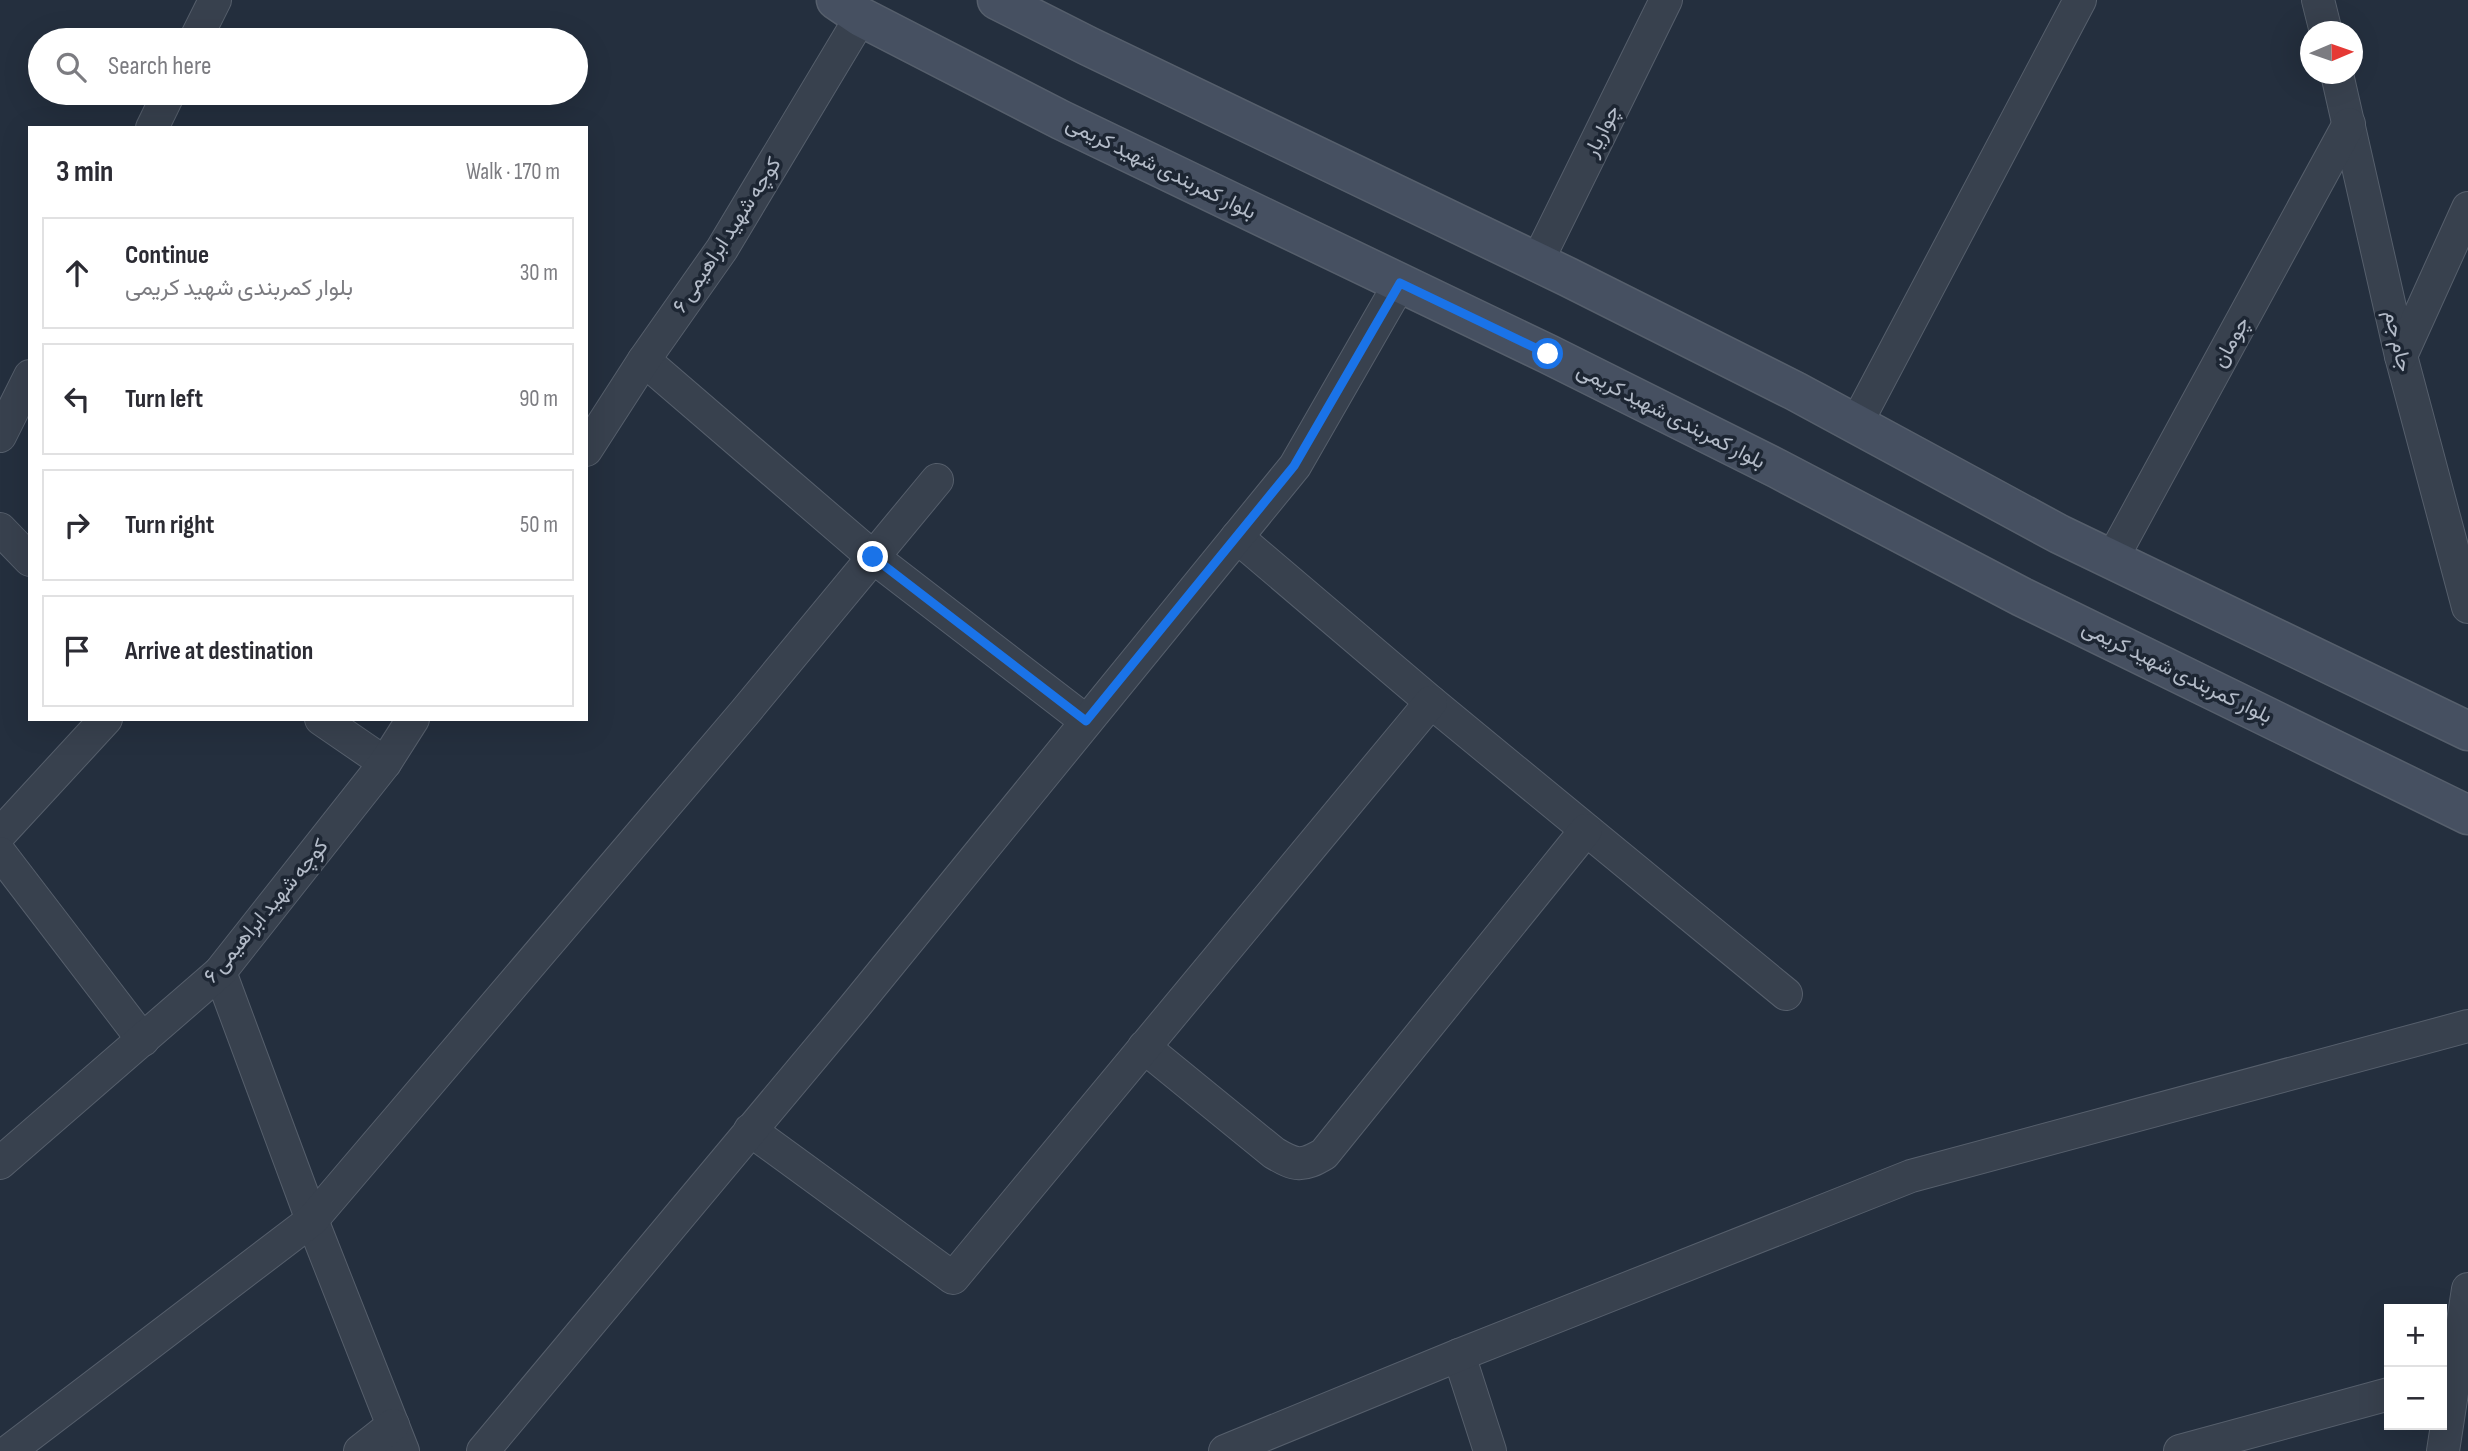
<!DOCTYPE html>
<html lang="en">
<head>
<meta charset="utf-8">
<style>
  :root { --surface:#fff; --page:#f2f2f3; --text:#2b2b33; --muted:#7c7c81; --line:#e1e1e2 }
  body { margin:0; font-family:"Sofia Sans Condensed",Vazirmatn,sans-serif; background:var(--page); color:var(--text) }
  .controls { position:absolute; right:21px; bottom:21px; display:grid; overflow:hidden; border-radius:0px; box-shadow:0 7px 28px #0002 }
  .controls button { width:63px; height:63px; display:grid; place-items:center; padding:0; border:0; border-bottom:2px solid var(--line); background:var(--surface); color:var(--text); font:35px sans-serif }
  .compass { position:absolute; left:2300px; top:21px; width:63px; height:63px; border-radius:50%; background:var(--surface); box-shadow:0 7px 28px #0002; rotate:88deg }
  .stop { position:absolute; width:21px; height:21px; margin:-16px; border:5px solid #1a73e8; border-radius:50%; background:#fff }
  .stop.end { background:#1a73e8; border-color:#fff; box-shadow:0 2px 7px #0008 }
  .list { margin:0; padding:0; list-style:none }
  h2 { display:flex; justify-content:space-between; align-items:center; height:91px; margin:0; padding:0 28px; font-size:30px }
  h2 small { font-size:23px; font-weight:400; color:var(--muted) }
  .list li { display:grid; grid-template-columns:46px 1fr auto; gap:21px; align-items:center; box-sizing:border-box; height:112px; margin:0 14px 14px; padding:0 14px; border:2px solid var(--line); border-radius:0px }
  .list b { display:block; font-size:26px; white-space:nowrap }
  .list p { margin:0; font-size:23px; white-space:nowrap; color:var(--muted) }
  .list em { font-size:23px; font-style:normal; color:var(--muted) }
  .icon { flex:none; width:38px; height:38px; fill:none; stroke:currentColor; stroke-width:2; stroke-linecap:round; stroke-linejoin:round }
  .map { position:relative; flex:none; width:2468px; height:1451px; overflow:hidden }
  .search { position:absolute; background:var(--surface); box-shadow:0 7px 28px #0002; left:28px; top:28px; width:560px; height:77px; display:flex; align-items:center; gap:18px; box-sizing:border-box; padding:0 24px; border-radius:38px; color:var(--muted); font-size:26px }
  .panel { position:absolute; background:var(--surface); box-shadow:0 7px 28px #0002; left:28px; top:126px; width:560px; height:595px; border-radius:0px }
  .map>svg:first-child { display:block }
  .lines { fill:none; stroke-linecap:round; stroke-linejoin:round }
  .street-casing { stroke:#565f6c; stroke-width:34 }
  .secondary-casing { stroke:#565f6c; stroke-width:41 }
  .street { stroke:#38414e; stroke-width:32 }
  .secondary { stroke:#465061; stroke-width:38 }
  .route { stroke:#1a73e8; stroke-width:9 }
  .labels { text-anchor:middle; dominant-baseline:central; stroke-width:7; stroke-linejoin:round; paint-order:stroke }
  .street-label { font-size:21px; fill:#b4bcc9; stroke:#1d2633 }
</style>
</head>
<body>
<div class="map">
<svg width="2468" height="1451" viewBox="0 0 2468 1451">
  <rect width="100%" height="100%" fill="#242f3e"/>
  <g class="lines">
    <g class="street-casing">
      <g id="street">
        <path d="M2318 0 2326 32"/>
        <path d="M195 40 215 0"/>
        <path d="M2337 74 2401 356 2468 607"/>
        <path d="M152 128 169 93"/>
        <path d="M1537 262 1666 0"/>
        <path d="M2401 356 2468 208"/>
        <path d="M644 360 873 557 1086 721"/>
        <path d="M1856 424 2080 0"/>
        <path d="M0 436 30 376"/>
        <path d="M586 450 644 360 722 249 861 17"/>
        <path d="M0 529 30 560"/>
        <path d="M1237 537 1431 702 1786 994"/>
        <path d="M2112 559 2349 124"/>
        <path d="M321 719 385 763"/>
        <path d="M0 834 106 719"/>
        <path d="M0 853 143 1040"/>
        <path d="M220 972 312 1220 403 1451"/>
        <path d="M1144 1047 1274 1153C1296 1166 1302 1167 1324 1154L1586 830"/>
        <path d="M750 1130 953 1278 1431 702"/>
        <path d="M0 1163 220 972 385 763 413 719"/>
        <path d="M1459 1355 1490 1451"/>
        <path d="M9 1451 312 1220 745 712 937 480"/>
        <path d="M360 1451 393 1425"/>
        <path d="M483 1451 855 1006 1295 466 1400 283"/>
        <path d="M1225 1451 1459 1355 1911 1176 2468 1026"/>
        <path d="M2180 1451 2389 1394"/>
        <path d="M2443 1451 2468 1289"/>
      </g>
    </g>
    <g class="secondary-casing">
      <g id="secondary">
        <path d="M836 0 861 17 1061 120 1548 354 1778 469 2022 597 2468 815"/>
        <path d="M997 0 1088 46 1568 277 1795 391 2059 534 2468 731"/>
      </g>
    </g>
    <use href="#street" class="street"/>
    <use href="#secondary" class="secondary"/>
  </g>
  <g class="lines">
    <path class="route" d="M873 557 1086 721 1294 466 1400 283 1548 354"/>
  </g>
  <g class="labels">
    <g class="street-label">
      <text transform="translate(1602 131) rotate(-64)">چواریار</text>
      <text transform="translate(1161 168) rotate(26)">بلوار کمربندی شهید کریمی</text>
      <text transform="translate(727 235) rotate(-57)">کوچه شهید ابراهیمی ۶</text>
      <text transform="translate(2398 341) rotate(77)">جام جم</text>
      <text transform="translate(2231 342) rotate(-61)">چومان</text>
      <text transform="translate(1671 416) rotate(27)">بلوار کمربندی شهید کریمی</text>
      <text transform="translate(2177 672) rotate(26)">بلوار کمربندی شهید کریمی</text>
      <text transform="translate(266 911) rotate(-50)">کوچه شهید ابراهیمی ۶</text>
    </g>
  </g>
</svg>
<div class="controls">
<button>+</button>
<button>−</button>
</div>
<svg class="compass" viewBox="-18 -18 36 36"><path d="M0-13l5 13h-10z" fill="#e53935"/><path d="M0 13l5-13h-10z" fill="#7c7c81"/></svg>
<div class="stop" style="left:1548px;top:354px"></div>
<div class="stop end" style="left:873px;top:557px"></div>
<div class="search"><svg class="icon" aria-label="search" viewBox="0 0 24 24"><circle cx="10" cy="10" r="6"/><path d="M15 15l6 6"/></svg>Search here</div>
<section class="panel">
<h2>3 min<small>Walk · 170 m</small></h2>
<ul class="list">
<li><svg class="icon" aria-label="ahead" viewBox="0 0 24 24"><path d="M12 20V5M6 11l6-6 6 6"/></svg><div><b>Continue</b><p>بلوار کمربندی شهید کریمی</p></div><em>30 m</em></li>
<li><svg class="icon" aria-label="left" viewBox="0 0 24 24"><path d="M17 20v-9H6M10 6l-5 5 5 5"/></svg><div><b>Turn left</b></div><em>90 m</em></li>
<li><svg class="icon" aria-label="right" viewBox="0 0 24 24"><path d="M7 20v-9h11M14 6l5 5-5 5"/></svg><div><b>Turn right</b></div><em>50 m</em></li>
<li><svg class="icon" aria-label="arrive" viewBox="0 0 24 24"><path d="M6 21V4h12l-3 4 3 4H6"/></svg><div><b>Arrive at destination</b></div></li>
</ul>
</section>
</div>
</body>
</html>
